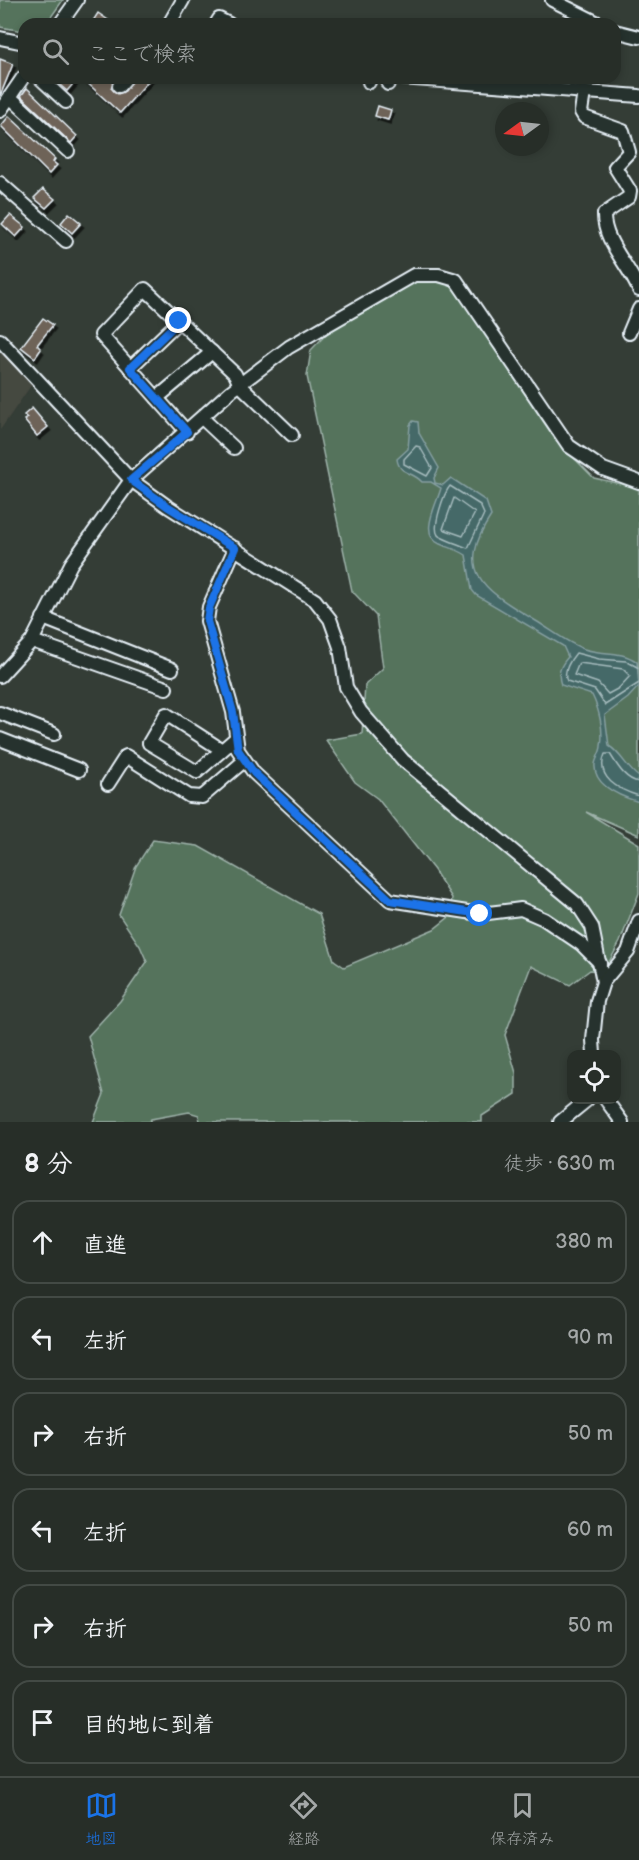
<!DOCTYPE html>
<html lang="ja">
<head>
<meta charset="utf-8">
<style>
  :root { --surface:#272e28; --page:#2f3630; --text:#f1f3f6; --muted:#a4a8a8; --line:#434a45; --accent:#1a73e8 }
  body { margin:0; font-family:"Balsamiq Sans","Klee One",sans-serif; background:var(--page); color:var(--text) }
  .controls { position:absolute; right:18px; bottom:18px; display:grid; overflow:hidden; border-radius:12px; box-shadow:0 3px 9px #0003 }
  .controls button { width:54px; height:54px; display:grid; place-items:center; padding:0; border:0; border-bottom:2px solid var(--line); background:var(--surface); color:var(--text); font:30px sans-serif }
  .compass { position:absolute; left:495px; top:102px; width:54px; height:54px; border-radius:50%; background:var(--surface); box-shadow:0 3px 9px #0003; rotate:255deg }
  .stop { position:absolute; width:18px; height:18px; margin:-14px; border:4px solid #1a73e8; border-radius:50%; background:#fff }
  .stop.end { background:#1a73e8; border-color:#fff; box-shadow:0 2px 6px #0008 }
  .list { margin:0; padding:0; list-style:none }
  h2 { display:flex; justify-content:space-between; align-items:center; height:78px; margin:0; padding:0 24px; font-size:26px }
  h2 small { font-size:20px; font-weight:400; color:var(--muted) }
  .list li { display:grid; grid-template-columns:39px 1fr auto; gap:18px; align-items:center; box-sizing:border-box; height:84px; margin:0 12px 12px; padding:0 12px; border:2px solid var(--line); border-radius:18px }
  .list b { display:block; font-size:22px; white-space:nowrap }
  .list em { font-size:20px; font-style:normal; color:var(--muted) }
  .icon { flex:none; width:33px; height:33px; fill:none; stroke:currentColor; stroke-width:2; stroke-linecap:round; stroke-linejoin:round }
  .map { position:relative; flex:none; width:639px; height:1122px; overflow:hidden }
  .search { position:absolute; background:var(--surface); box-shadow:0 3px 9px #0003; left:18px; right:18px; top:18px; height:66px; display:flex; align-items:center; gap:15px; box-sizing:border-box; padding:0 21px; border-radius:18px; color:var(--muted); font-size:22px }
  .sheet { height:654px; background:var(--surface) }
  nav { display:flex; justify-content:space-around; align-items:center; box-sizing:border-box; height:84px; border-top:2px solid var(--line); background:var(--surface); font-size:16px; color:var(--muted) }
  nav a { display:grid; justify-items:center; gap:3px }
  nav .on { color:var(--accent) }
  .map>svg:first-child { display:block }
  .built { fill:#454840 }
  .green { fill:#54735c; stroke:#9eb2aa; stroke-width:1.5 }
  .water { fill:#446967; stroke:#869fa1; stroke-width:1.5 }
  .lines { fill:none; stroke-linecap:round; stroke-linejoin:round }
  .shore { stroke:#a6bbbe; stroke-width:1.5 }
  .building { fill:#6e6359; stroke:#e8f1f8; stroke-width:1.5; filter:url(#shadow) }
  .minor-casing { stroke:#e8f1f8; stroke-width:16 }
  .minor { stroke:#26332d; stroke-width:12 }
  .route { stroke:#1a73e8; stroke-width:8 }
</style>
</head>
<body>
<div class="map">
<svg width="639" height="1122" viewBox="0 0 639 1122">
  <defs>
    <filter id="shadow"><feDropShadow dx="2.5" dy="4" stdDeviation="0" flood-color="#0009"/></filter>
  </defs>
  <rect width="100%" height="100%" fill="#343d36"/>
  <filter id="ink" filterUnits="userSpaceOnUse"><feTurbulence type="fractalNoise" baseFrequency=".0167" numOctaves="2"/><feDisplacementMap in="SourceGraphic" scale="12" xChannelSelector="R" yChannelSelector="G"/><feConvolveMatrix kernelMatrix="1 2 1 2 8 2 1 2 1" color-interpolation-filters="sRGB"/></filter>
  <g filter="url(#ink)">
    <path class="built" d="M0 349 32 384 0 430Z"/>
    <g class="green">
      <path d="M0 0H63L46 24H24V31L0 27Z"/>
      <path d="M417 280 444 282 456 290 555 439 594 478 639 488V835L586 812 639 844V893L620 942 604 971 590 970 570 985 531 966 505 1035 516 1073V1094L482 1116V1122H200L199 1115 189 1112 151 1119 149 1122H93L104 1094 88 1036 120 1001 147 962 140 946 119 915 136 866 153 840 198 846 319 914 334 960 344 967 434 929 449 917 452 898 434 870 378 799 355 782 326 740 362 734 365 685 383 668 376 616 352 591 307 376 311 350 337 323Z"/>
    </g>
    <path class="water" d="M413 421 418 422 419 433 439 468 434 478 435 483 443 485 451 478 486 501 491 516C452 575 489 592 536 621 551 630 567 643 584 649 601 655 622 650 637 662L639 686 628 698 605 715 609 746C621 753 627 769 639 777V802C622 797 593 786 595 764 596 758 601 752 601 746 604 730 599 709 592 695L561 685C557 673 560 666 568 657L563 646 476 595 472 590 466 555C457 549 450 548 440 544 418 535 437 504 441 488L431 482H422C413 471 399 475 397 459L408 449 410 425Z"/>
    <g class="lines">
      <g class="shore">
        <path d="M416 446 420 447 432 468 427 476 404 464V459Z"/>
        <path d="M450 486 480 505 484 514 468 548C463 546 440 538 438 535 432 527 444 493 450 486Z"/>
        <path d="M454 498 475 513 463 536 443 529Z"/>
        <path d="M579 663 623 669 630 676 619 688 608 694 598 683 574 675Z"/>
        <path d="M639 668 626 661 599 659 576 653C571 659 562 672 567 681L595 690 605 705 639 683"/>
        <path d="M639 782C625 780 617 765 610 754H605C595 778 619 790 639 796"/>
      </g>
    </g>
    <g class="building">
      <path d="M98 13 114 24H91Z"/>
      <path d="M0 59 13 64 0 96Z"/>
      <path d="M52 78H78L67 91Z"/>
      <path d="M82 78H115L111 88 118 94 125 91 134 78H151L120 113Z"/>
      <path d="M27 88 77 136 71 143 21 96Z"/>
      <path d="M378 106 391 110 388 120 375 116Z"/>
      <path d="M9 116 55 159 53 162 57 165 49 174 1 126Z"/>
      <path d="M43 189 55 199 46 208 34 198Z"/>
      <path d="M69 213 81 223 72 233 61 223Z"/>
      <path d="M10 215 25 227 16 237 2 224Z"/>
      <path d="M43 318 53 325 37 345 41 349 35 358 21 347Z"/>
      <path d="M32 408 48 427 37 436 24 420 27 418 24 415Z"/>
    </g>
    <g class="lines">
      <g class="minor-casing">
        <g id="minor">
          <path d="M552 0 600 24"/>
          <path d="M60 24 77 0"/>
          <path d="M169 24 183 0"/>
          <path d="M216 24 219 19 229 24"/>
          <path d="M615 31 639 37"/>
          <path d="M0 38 24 43"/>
          <path d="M40 78 66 102"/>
          <path d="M369 78V82"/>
          <path d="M401 78 639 96"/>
          <path d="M388 84 389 78"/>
          <path d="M119 86 126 78"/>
          <path d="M584 92 581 112 584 117 623 131 629 152 615 167 630 191 629 197 604 214C603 241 629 265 639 290"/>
          <path d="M10 97 68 151"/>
          <path d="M0 111 24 76"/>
          <path d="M0 183 66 241"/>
          <path d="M629 333 639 309"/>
          <path d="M0 340 131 480 167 506 315 600 330 619 340 647 346 687 361 712 403 760 577 904 592 927 603 982"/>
          <path d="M130 368 179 321"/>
          <path d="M157 398 212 352"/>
          <path d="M202 418 234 448"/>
          <path d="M187 432 101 335 145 289 235 374 240 385 292 435"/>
          <path d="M235 548 209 607 207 621 233 712 238 750 254 773 390 900 480 914 521 909 544 919 581 944 600 963"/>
          <path d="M43 618 172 669"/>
          <path d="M32 641 166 688"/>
          <path d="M0 676 32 641 71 564 131 480 231 391 289 347 414 275H439L456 280 569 446 603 469 639 482"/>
          <path d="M0 713 54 734"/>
          <path d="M0 739 79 770"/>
          <path d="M222 750 166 714 149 743 197 772 236 738"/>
          <path d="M108 784 126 756 189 796 202 797 244 761"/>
          <path d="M594 1054 593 1040 597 1001 603 982 628 952 639 921"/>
          <path d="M606 1100 622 1122"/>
          <path d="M560 1122 587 1100"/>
        </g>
      </g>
      <use href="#minor" class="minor"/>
    </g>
  </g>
  <g class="lines" filter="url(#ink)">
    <path class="route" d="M179 321 130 368 187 432 131 480 167 506 235 548 209 608 207 621 233 712 238 750 254 773 390 900 480 914"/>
  </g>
</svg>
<div class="controls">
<button><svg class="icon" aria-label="locate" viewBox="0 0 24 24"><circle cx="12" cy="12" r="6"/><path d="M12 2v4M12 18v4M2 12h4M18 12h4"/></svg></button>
</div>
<svg class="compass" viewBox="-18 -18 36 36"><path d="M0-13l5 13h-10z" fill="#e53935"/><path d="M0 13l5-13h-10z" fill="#a4a8a8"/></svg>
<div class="stop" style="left:480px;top:914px"></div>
<div class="stop end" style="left:179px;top:321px"></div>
<div class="search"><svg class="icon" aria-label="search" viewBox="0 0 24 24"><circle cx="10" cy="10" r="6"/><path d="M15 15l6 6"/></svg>ここで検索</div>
</div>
<section class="sheet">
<h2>8 分<small>徒歩 · 630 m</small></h2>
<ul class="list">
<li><svg class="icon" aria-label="ahead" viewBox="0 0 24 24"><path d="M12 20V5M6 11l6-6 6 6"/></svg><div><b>直進</b></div><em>380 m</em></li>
<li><svg class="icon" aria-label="left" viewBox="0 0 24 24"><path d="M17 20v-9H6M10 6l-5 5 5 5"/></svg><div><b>左折</b></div><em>90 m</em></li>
<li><svg class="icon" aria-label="right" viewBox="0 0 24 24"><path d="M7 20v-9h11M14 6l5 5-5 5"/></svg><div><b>右折</b></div><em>50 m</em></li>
<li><svg class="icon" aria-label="left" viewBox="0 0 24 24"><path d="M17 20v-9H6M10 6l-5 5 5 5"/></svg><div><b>左折</b></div><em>60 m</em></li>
<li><svg class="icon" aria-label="right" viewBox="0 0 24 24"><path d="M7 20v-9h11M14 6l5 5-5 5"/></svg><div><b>右折</b></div><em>50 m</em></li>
<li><svg class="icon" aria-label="arrive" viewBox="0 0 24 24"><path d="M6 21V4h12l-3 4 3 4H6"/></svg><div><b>目的地に到着</b></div></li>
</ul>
</section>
<nav>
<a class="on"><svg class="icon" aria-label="map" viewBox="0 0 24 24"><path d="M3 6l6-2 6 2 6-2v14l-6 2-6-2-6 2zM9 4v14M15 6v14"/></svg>地図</a>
<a><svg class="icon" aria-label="directions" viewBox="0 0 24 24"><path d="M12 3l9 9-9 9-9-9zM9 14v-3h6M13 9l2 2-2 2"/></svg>経路</a>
<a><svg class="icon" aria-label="saved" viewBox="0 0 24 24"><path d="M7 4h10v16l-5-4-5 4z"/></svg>保存済み</a>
</nav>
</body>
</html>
